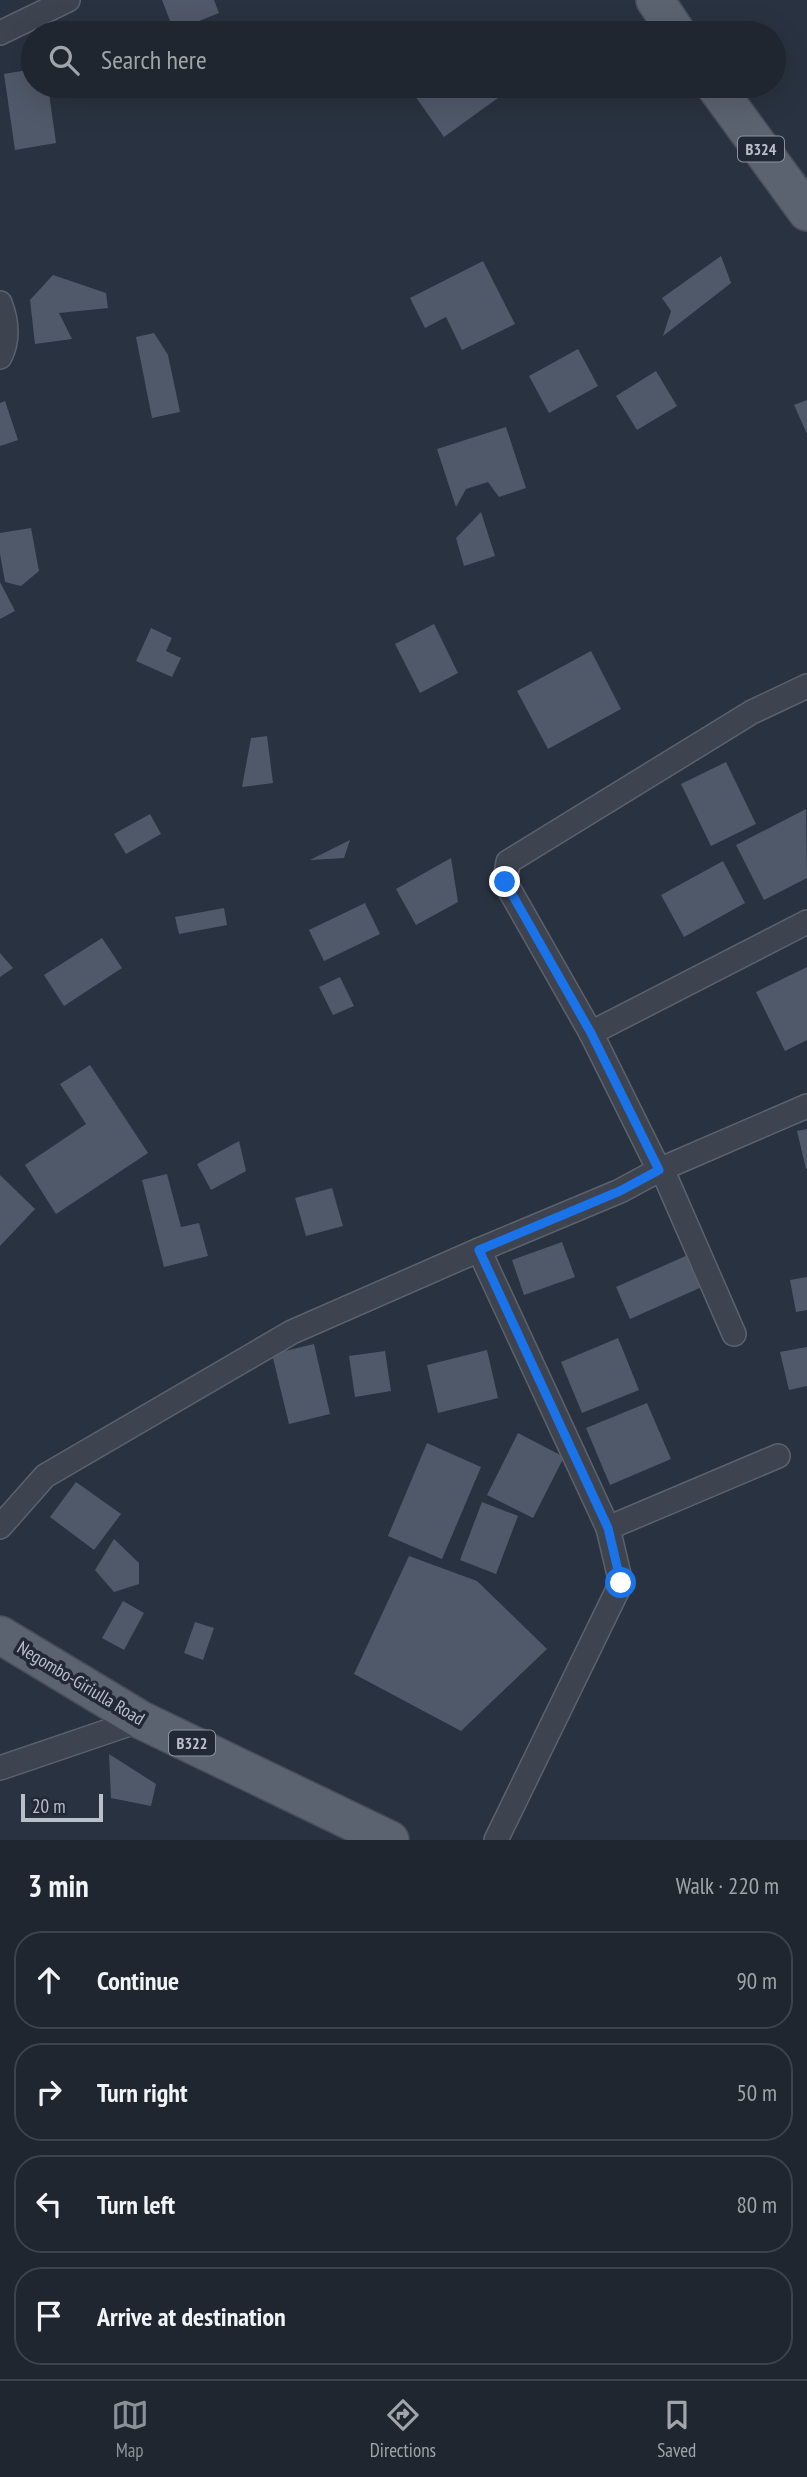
<!DOCTYPE html>
<html lang="en">
<head>
<meta charset="utf-8">
<style>
  :root { --surface:#1f2630; --page:#272e38; --text:#f1f3f6; --muted:#a1a5ab; --line:#3c434c; --accent:#8c9099 }
  body { margin:0; font-family:"PT Sans Narrow",sans-serif; background:var(--page); color:var(--text) }
  .scale { position:absolute; left:21px; bottom:18px; width:82px; box-sizing:border-box; padding-left:7px; border:4px solid #bac0ca; border-top:0; font-size:19px; line-height:24px; white-space:nowrap; color:#bac0ca; -webkit-text-stroke:5px #222936; paint-order:stroke }
  .stop { position:absolute; width:21px; height:21px; margin:-16px; border:5px solid #1a73e8; border-radius:50%; background:#fff }
  .stop.end { background:#1a73e8; border-color:#fff; box-shadow:0 2px 7px #0008 }
  .list { margin:0; padding:0; list-style:none }
  h2 { display:flex; justify-content:space-between; align-items:center; height:91px; margin:0; padding:0 28px; font-size:30px }
  h2 small { font-size:23px; font-weight:400; color:var(--muted) }
  .list li { display:grid; grid-template-columns:46px 1fr auto; gap:21px; align-items:center; box-sizing:border-box; height:98px; margin:0 14px 14px; padding:0 14px; border:2px solid var(--line); border-radius:28px }
  .list b { display:block; font-size:26px; white-space:nowrap }
  .list em { font-size:23px; font-style:normal; color:var(--muted) }
  .icon { flex:none; width:38px; height:38px; fill:none; stroke:currentColor; stroke-width:2; stroke-linecap:round; stroke-linejoin:round }
  .map { position:relative; flex:none; width:807px; height:1840px; overflow:hidden }
  .search { position:absolute; background:var(--surface); box-shadow:0 7px 28px #0002; left:21px; right:21px; top:21px; height:77px; display:flex; align-items:center; gap:18px; box-sizing:border-box; padding:0 24px; border-radius:38px; color:var(--muted); font-size:26px }
  .sheet { height:539px; background:var(--surface) }
  nav { display:flex; justify-content:space-around; align-items:center; box-sizing:border-box; height:98px; border-top:2px solid var(--line); background:var(--surface); font-size:19px; color:var(--muted) }
  nav a { display:grid; justify-items:center; gap:4px }
  nav .on { color:var(--accent) }
  .map>svg:first-child { display:block }
  .building { fill:#505969 }
  .lines { fill:none; stroke-linecap:round; stroke-linejoin:round }
  .minor-casing { stroke:#5b626e; stroke-width:26 }
  .primary-casing { stroke:#474d5a; stroke-width:40 }
  .minor { stroke:#3d4450; stroke-width:23 }
  .primary { stroke:#5b6370; stroke-width:37 }
  .route { stroke:#1a73e8; stroke-width:9 }
  .labels { text-anchor:middle; dominant-baseline:central; stroke-width:7; stroke-linejoin:round; paint-order:stroke }
  .shield { fill:#222936; stroke:#8c939e; stroke-width:2 }
  .shield-label { font-size:16px; font-weight:bold; fill:#bac0ca }
  .street-label { font-size:18px; fill:#bac0ca; stroke:#222936 }
</style>
</head>
<body>
<div class="map">
<svg width="807" height="1840" viewBox="0 0 807 1840">
  <rect width="100%" height="100%" fill="#293240"/>
  <g class="building">
    <path d="M162 0H214L219 13 174 31Z"/>
    <path d="M33 69V86H48L56 143 15 150 4 74Z"/>
    <path d="M408 86H512L513 87 444 137Z"/>
    <path d="M721 256 731 283 663 336 671 311 662 298Z"/>
    <path d="M483 261 515 324 462 350 446 317 425 328 410 298Z"/>
    <path d="M53 275 106 293 108 308 59 313 72 339 35 344 30 300Z"/>
    <path d="M154 333 168 355 180 412 152 418 136 337Z"/>
    <path d="M578 349 598 386 549 413 529 376Z"/>
    <path d="M656 371 677 406 637 430 616 396Z"/>
    <path d="M807 400V434L794 405Z"/>
    <path d="M5 401 18 440 0 446V403Z"/>
    <path d="M506 427 526 488 499 497 488 482 466 489 456 507 437 449Z"/>
    <path d="M481 512 495 556 464 566 456 538Z"/>
    <path d="M31 528 39 571 21 586 5 582 0 554V533Z"/>
    <path d="M0 582 15 611 0 619Z"/>
    <path d="M434 624 458 673 420 693 395 644Z"/>
    <path d="M151 628 172 638 166 651 181 658 172 677 136 661Z"/>
    <path d="M591 651 621 709 548 749 517 691Z"/>
    <path d="M267 736 273 783 242 787 251 738Z"/>
    <path d="M726 762 756 824 711 846 681 784Z"/>
    <path d="M806 809 807 878 764 900 736 845Z"/>
    <path d="M150 814 161 834 126 854 114 834Z"/>
    <path d="M350 840 344 858 310 860Z"/>
    <path d="M451 858 458 902 416 925 396 889Z"/>
    <path d="M723 861 745 903 684 937 661 895Z"/>
    <path d="M365 903 380 934 324 961 309 930Z"/>
    <path d="M224 908 227 925 179 934 175 917Z"/>
    <path d="M102 938 122 968 64 1006 44 975Z"/>
    <path d="M0 953 13 968 0 977Z"/>
    <path d="M807 967V1040L785 1051 756 992Z"/>
    <path d="M340 977 354 1006 333 1015 319 987Z"/>
    <path d="M90 1065 148 1153 56 1214 25 1165 86 1124 60 1084Z"/>
    <path d="M807 1129V1169H806L797 1131Z"/>
    <path d="M239 1141 246 1171 211 1190 197 1164Z"/>
    <path d="M167 1174 181 1227 199 1223 208 1256 164 1267 142 1180Z"/>
    <path d="M0 1175 35 1209 0 1246Z"/>
    <path d="M332 1188 343 1226 306 1236 295 1198Z"/>
    <path d="M562 1242 575 1277 524 1295 512 1260Z"/>
    <path d="M690 1254 704 1286 630 1319 616 1287Z"/>
    <path d="M807 1277V1310L796 1312 790 1280Z"/>
    <path d="M618 1338 639 1390 582 1413 561 1362Z"/>
    <path d="M314 1344 330 1414 289 1424 272 1354Z"/>
    <path d="M807 1347V1386L789 1390 780 1352Z"/>
    <path d="M487 1350 498 1398 438 1413 427 1365Z"/>
    <path d="M385 1351 391 1391 355 1397 349 1356Z"/>
    <path d="M647 1403 671 1459 610 1485 586 1428Z"/>
    <path d="M518 1433 564 1457 533 1518 487 1495Z"/>
    <path d="M427 1443 481 1467 442 1559 388 1536Z"/>
    <path d="M76 1482 121 1514 94 1550 50 1517Z"/>
    <path d="M482 1502 518 1516 496 1574 460 1560Z"/>
    <path d="M114 1539 139 1563V1584L114 1592 95 1570Z"/>
    <path d="M409 1556 477 1581 547 1649 461 1731 354 1674Z"/>
    <path d="M123 1601 144 1613 124 1650 102 1638Z"/>
    <path d="M195 1622 214 1628 203 1660 184 1653Z"/>
    <path d="M109 1754 156 1784 151 1806 111 1798Z"/>
  </g>
  <g class="lines">
    <g class="minor-casing">
      <g id="minor">
        <path d="M0 33 68 0"/>
        <path d="M0 303C7 321 9 339 0 357"/>
        <path d="M591 1033 807 922"/>
        <path d="M662 1169 734 1334"/>
        <path d="M659 1170 807 1106"/>
        <path d="M0 1527 45 1476 292 1332 479 1250"/>
        <path d="M608 1528 778 1456"/>
        <path d="M0 1768 141 1720"/>
        <path d="M496 1840 621 1583 608 1528 479 1250 620 1191 659 1170 591 1033 505 882 508 862 752 712 807 686"/>
      </g>
    </g>
    <g class="primary-casing">
      <g id="primary">
        <path d="M655 0 677 33"/>
        <path d="M715 86 807 212"/>
        <path d="M0 1635 141 1720 390 1840"/>
      </g>
    </g>
    <use href="#minor" class="minor"/>
    <use href="#primary" class="primary"/>
  </g>
  <g class="lines">
    <path class="route" d="M505 882 591 1033 659 1170 620 1191 479 1250 608 1528 621 1583"/>
  </g>
  <g class="labels">
    <g class="shield">
      <rect x="738" y="136.5" width="46" height="25" rx="5"/>
      <rect x="169" y="1730.5" width="46" height="25" rx="5"/>
    </g>
    <g class="shield-label">
      <text x="761" y="149">B324</text>
      <text x="192" y="1743">B322</text>
    </g>
    <g class="street-label">
      <text transform="translate(81 1683) rotate(31)">Negombo-Giriulla Road</text>
    </g>
  </g>
</svg>
<div class="scale">20 m</div>
<div class="stop" style="left:621px;top:1583px"></div>
<div class="stop end" style="left:505px;top:882px"></div>
<div class="search"><svg class="icon" aria-label="search" viewBox="0 0 24 24"><circle cx="10" cy="10" r="6"/><path d="M15 15l6 6"/></svg>Search here</div>
</div>
<section class="sheet">
<h2>3 min<small>Walk · 220 m</small></h2>
<ul class="list">
<li><svg class="icon" aria-label="ahead" viewBox="0 0 24 24"><path d="M12 20V5M6 11l6-6 6 6"/></svg><div><b>Continue</b></div><em>90 m</em></li>
<li><svg class="icon" aria-label="right" viewBox="0 0 24 24"><path d="M7 20v-9h11M14 6l5 5-5 5"/></svg><div><b>Turn right</b></div><em>50 m</em></li>
<li><svg class="icon" aria-label="left" viewBox="0 0 24 24"><path d="M17 20v-9H6M10 6l-5 5 5 5"/></svg><div><b>Turn left</b></div><em>80 m</em></li>
<li><svg class="icon" aria-label="arrive" viewBox="0 0 24 24"><path d="M6 21V4h12l-3 4 3 4H6"/></svg><div><b>Arrive at destination</b></div></li>
</ul>
</section>
<nav>
<a class="on"><svg class="icon" aria-label="map" viewBox="0 0 24 24"><path d="M3 6l6-2 6 2 6-2v14l-6 2-6-2-6 2zM9 4v14M15 6v14"/></svg>Map</a>
<a><svg class="icon" aria-label="directions" viewBox="0 0 24 24"><path d="M12 3l9 9-9 9-9-9zM9 14v-3h6M13 9l2 2-2 2"/></svg>Directions</a>
<a><svg class="icon" aria-label="saved" viewBox="0 0 24 24"><path d="M7 4h10v16l-5-4-5 4z"/></svg>Saved</a>
</nav>
</body>
</html>
